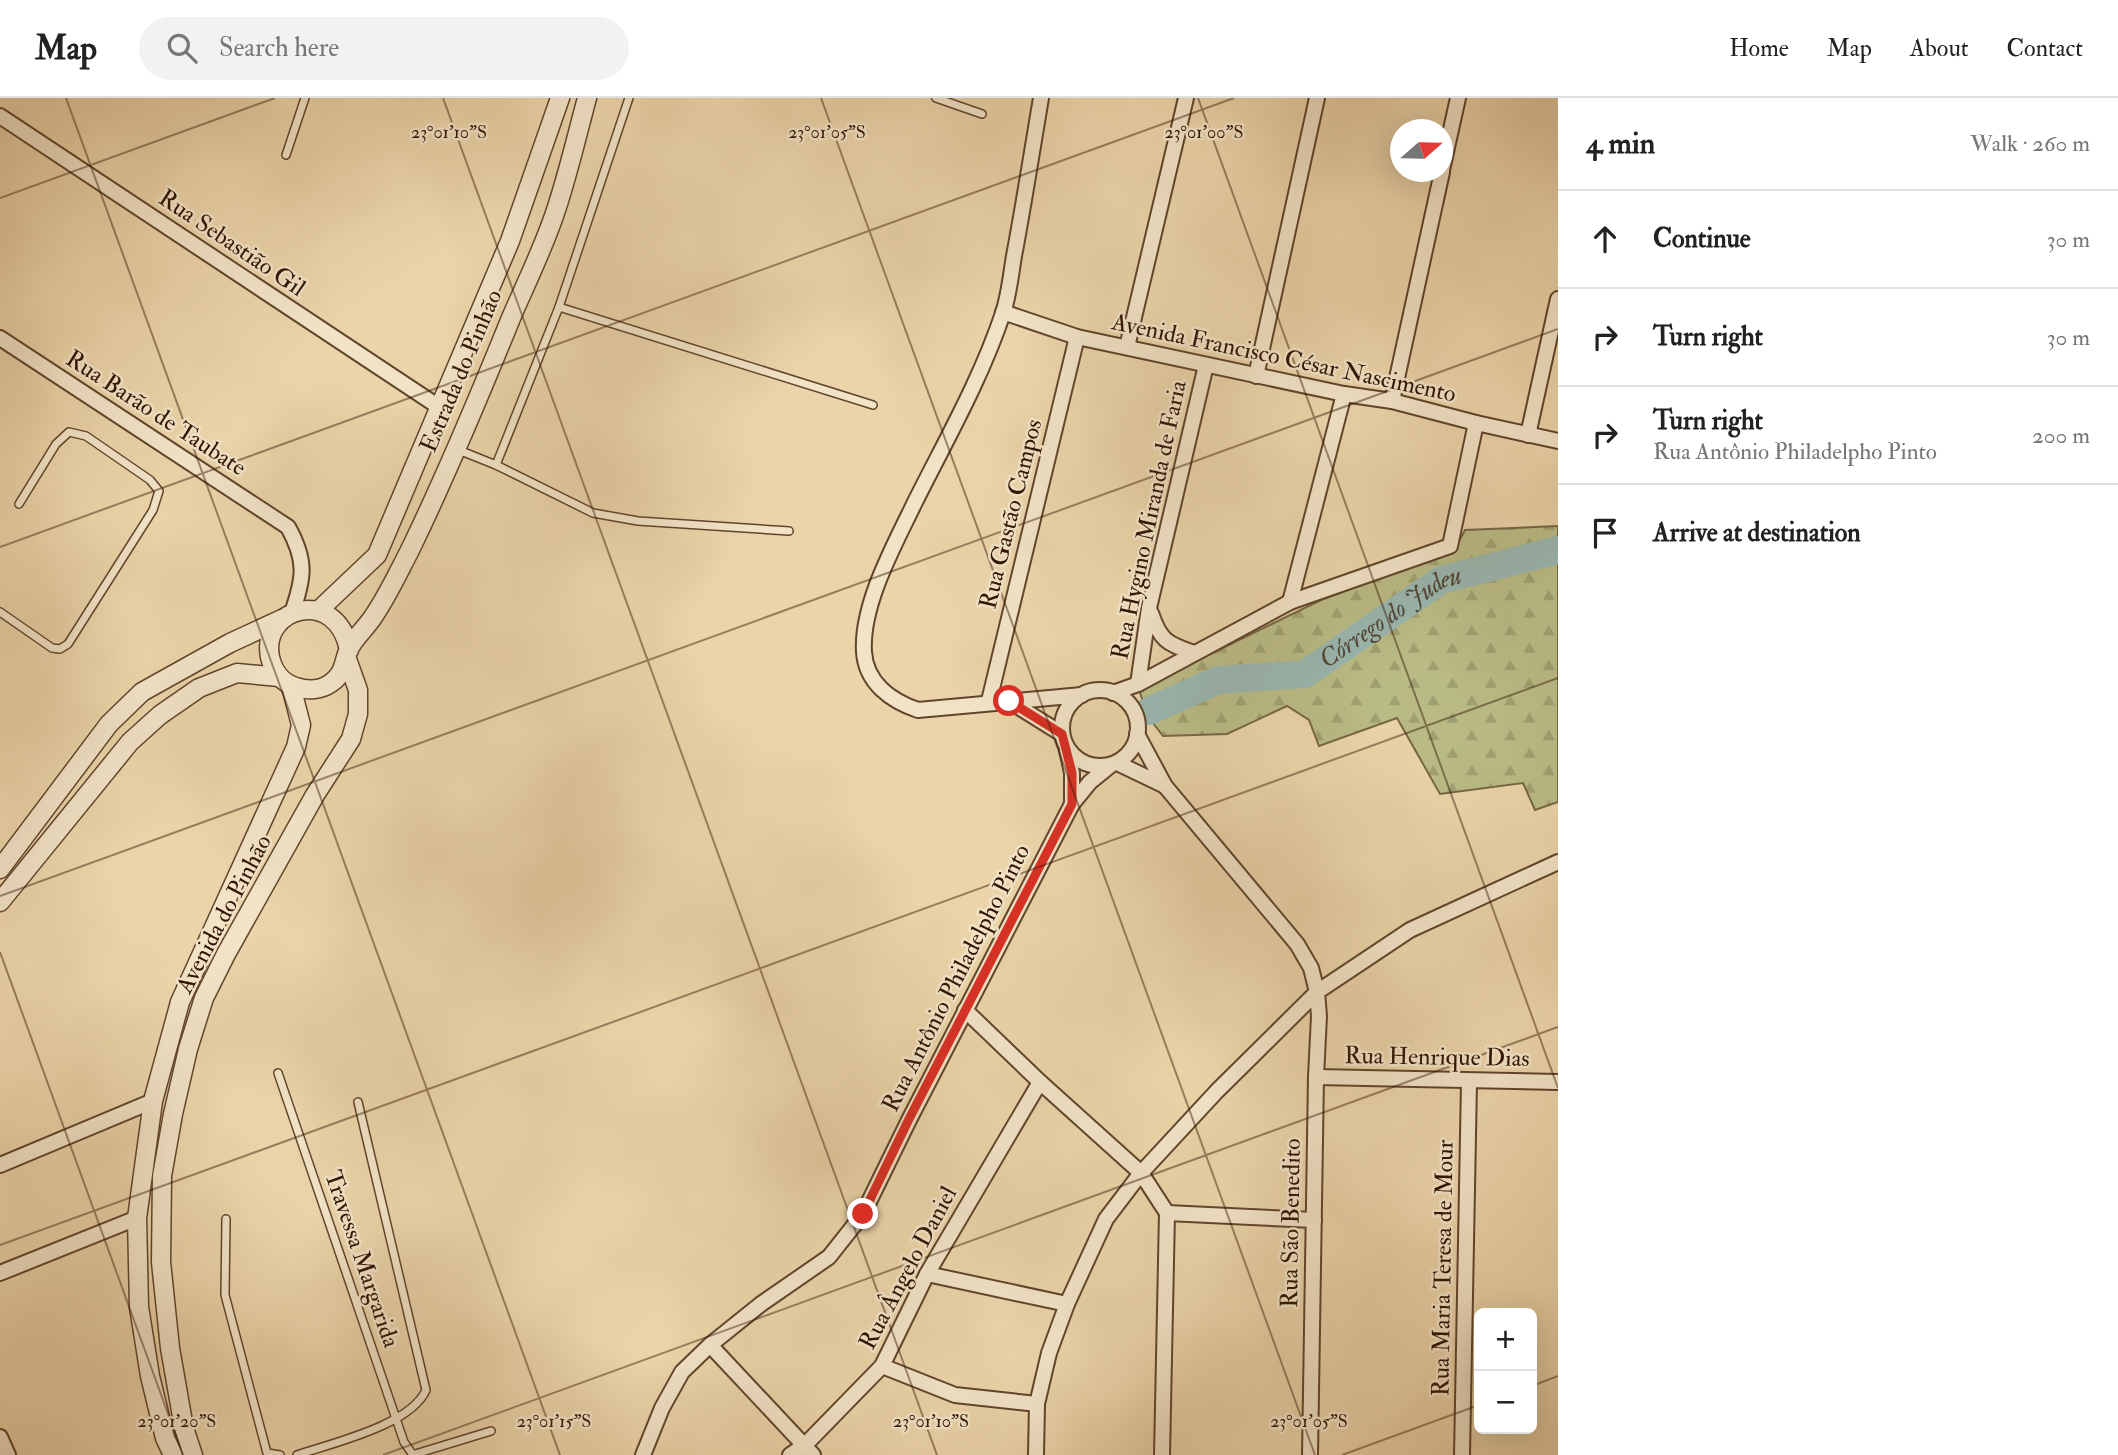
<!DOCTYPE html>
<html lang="en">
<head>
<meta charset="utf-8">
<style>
  :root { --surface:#fff; --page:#f2f2f2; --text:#222; --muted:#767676; --line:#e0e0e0 }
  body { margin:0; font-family:"IM FELL Double Pica",serif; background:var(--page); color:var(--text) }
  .controls { position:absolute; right:21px; bottom:21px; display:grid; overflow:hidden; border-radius:10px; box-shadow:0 7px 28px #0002 }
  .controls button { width:63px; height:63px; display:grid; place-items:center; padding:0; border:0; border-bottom:2px solid var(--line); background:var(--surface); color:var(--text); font:35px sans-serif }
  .compass { position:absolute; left:1390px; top:21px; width:63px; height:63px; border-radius:50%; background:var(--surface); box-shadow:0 7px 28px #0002; rotate:70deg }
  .stop { position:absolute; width:21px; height:21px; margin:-16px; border:5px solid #d93025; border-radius:50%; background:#fff }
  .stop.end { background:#d93025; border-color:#fff; box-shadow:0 2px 7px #0008 }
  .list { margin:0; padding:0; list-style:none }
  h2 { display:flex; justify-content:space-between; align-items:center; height:91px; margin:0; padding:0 28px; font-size:30px }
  h2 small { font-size:23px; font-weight:400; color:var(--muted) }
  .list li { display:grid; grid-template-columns:46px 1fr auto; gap:21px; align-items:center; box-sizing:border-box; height:98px; padding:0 28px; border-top:2px solid var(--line) }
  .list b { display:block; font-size:26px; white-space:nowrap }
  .list p { margin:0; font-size:23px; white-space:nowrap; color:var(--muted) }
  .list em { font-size:23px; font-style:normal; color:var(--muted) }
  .icon { flex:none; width:38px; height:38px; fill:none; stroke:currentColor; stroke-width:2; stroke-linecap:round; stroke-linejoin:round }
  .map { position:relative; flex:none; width:1558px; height:1357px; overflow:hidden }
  header { display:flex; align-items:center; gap:42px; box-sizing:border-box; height:98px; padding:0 35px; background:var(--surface); border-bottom:2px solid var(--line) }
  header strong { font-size:33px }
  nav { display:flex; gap:38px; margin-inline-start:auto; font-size:24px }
  .search { width:490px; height:63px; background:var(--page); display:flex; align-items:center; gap:18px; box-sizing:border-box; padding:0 24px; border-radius:38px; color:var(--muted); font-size:26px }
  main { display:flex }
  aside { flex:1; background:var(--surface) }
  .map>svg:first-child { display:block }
  .forest { fill:url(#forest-firs); stroke:#766844; stroke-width:2 }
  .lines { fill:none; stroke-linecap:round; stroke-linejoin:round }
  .river { stroke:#9ab7b0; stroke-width:28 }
  .service-casing { stroke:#60452c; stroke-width:10 }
  .minor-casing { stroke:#60452c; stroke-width:18 }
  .tertiary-casing { stroke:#60452c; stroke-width:21 }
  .service { stroke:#f2e3c7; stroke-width:7 }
  .minor { stroke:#f2e3c7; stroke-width:14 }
  .tertiary { stroke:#f2e3c7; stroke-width:18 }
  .route { stroke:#d93025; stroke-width:9 }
  .ticks { fill:none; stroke:#311502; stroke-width:2; stroke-opacity:0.45 }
  .labels { text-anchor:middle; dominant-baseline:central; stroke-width:5; stroke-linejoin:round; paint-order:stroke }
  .street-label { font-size:24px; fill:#311502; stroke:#f2e3c7 }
  .water-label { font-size:26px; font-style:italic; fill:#504636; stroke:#f2e3c7 }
  .ticks-label { font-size:18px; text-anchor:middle; fill:#311502; stroke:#f2e3c7; stroke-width:5; stroke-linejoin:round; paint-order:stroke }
</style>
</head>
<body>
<header>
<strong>Map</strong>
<div class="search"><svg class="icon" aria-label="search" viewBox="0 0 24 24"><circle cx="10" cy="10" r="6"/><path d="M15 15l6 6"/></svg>Search here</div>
<nav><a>Home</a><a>Map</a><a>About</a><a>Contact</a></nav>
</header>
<main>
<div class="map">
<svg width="1558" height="1357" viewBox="0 0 1558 1357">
  <defs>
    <pattern id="forest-firs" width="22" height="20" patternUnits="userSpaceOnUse" patternTransform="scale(1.75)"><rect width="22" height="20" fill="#babc86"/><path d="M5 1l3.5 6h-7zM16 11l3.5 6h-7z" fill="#a0a172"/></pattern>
  </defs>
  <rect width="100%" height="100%" fill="#ebd4a9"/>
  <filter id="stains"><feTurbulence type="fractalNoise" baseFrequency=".00286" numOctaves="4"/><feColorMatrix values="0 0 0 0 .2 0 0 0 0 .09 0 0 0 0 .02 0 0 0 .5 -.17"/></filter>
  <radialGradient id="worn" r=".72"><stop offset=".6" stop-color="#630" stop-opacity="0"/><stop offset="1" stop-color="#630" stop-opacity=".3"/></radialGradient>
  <path class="forest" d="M1558 428V704L1535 712 1523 685 1440 696 1397 620 1319 648 1309 622 1287 608 1227 636 1163 638 1147 617 1139 591 1321 502 1455 451 1465 432Z"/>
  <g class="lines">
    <path class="river" id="s1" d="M1149 613 1218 582 1305 576 1441 482 1558 452"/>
    <g class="service-casing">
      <g id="service">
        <path d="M936 0 982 16"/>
        <path d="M286 57 305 0"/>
        <path d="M559 209 873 307"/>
        <path d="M456 351 496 367 593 415 638 423 789 433"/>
        <path d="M496 367 559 209 629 0"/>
        <path d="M0 514 52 550 60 551 68 546 153 412 159 393 150 382 86 338 69 334 56 346 19 406"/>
        <path d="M278 975 404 1344 413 1357"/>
        <path d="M226 1121 225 1197 267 1355 280 1357"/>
        <path d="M297 1357C332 1345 411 1327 426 1292L358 1004"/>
        <path d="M412 1357 491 1333"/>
      </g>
    </g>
    <g class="minor-casing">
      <g id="minor">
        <path d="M1041 0C1032 53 1024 105 1014 158 1011 176 1009 197 1003 215 981 281 946 342 915 404 895 446 861 506 864 554 866 585 891 603 918 612L1082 597"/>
        <path d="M0 18 439 309"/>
        <path d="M1442 72 1458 0"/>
        <path d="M1003 214 1077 239 1344 296 1392 303 1476 325 1558 343"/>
        <path d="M0 240 288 429C307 463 304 480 292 515"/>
        <path d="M1127 249 1186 0"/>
        <path d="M1256 278 1317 0"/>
        <path d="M1392 303 1442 74"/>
        <path d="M1528 337 1558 201"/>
        <path d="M1290 504 1344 296"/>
        <path d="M1151 515C1160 542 1167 546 1194 555"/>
        <path d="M1138 586 1149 510 1206 267"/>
        <circle cx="1100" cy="630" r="38"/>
        <path d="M1113 595 1138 586 1290 504 1450 448 1476 325"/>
        <path d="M989 603 1077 239"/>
        <path d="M1009 603 1062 636"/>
        <path d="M1137 636 1165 688 1297 846 1311 870 1317 894 1319 918 1316 979 1310 1357"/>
        <path d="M1067 652 1072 675V706"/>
        <path d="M1117 665 1165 688"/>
        <path d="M965 912 1040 984 1141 1075 1167 1115"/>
        <path d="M1316 979 1558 984"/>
        <path d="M0 1067 153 1003"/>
        <path d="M1167 1115 1314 1122"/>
        <path d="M0 1175 137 1120"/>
        <path d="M927 1176 1067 1206"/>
        <path d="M710 1247 813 1357"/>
        <path d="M882 1268 955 1297 1037 1306"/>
        <path d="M0 1339 8 1357"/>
        <path d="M643 1357 662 1310 682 1274 710 1247 761 1206 829 1159 863 1116 909 1022 1072 706 1090 684 1111 667"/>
        <path d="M790 1357 805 1347 882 1268 927 1176 1040 984"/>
        <path d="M1036 1357 1037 1306 1049 1255 1067 1206 1106 1121 1141 1075 1217 993 1317 894 1410 832 1558 764"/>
        <path d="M1162 1357 1167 1115"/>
        <path d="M1462 1357 1469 984"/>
      </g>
    </g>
    <g class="tertiary-casing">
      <g id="tertiary">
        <path d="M318 513 377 457 510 143 560 0"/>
        <path d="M349 552C337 488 260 509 270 559 273 573 282 585 296 589 308 593 321 592 331 585 344 576 343 566 348 553 353 541 366 530 373 519 387 499 398 475 409 454 446 378 479 299 511 220 526 185 544 149 556 112 568 76 577 37 587 0"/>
        <path d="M0 771 109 626 142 594 230 545 282 521"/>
        <path d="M0 804 130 644 160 617 199 590 237 575 279 579"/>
        <path d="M173 1357 165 1340 150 1278 139 1209 137 1120 153 1003 180 904 296 649 301 627 291 588"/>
        <path d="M193 1357 184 1330 170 1250 161 1164 162 1078 173 1016 188 951 204 900 226 856 315 697 351 641 358 616V592L347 561"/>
      </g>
    </g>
    <use href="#service" class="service"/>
    <use href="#minor" class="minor"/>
    <use href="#tertiary" class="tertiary"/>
  </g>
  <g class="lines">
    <path class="route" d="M863 1116 909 1021 1072 706V675L1062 636 1009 603"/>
  </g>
  <path class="ticks" d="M66 0 560 1357M443 0 937 1357M821 0 1315 1357M1198 0 1558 990M0 100 275 0M0 449 1234 0M0 798 1558 231M0 854 183 1357M0 1147 1558 580M1532 1288 1558 1278M383 1357 1558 929M1342 1357 1479 1307"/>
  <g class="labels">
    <g class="street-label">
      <text transform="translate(232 145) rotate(34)">Rua Sebastião Gil</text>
      <text transform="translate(1284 260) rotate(12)">Avenida Francisco César Nascimento</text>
      <text transform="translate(461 273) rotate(-67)">Estrada do Pinhão</text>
      <text transform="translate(156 315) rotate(33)">Rua Barão de Taubate</text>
      <text transform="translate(1011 416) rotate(-76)">Rua Gastão Campos</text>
      <text transform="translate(1149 422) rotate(-78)">Rua Hygino Miranda de Faria</text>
      <text transform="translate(224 816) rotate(-62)">Avenida do Pinhão</text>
      <text transform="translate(956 880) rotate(-63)">Rua Antônio Philadelpho Pinto</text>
      <text transform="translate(1437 959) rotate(1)">Rua Henrique Dias</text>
      <text transform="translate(1291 1125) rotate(-89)">Rua São Benedito</text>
      <text transform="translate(362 1161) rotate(71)">Travessa Margarida</text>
      <text transform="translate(908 1170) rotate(-62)">Rua Ângelo Daniel</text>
      <text transform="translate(1443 1170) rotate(-89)">Rua Maria Teresa de Mour</text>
    </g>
    <g class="water-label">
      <text stroke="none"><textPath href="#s1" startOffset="266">Córrego do Judeu</textPath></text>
    </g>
  </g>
  <g class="ticks-label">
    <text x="449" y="40">23°01'10"S</text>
    <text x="827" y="40">23°01'05"S</text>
    <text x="1204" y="40">23°01'00"S</text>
    <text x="177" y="1329">23°01'20"S</text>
    <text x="554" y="1329">23°01'15"S</text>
    <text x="931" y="1329">23°01'10"S</text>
    <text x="1309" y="1329">23°01'05"S</text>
  </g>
  <rect width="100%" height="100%" filter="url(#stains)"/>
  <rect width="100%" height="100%" fill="url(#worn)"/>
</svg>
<div class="controls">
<button>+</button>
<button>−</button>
</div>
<svg class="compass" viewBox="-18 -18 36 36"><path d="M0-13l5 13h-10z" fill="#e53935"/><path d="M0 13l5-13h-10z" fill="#767676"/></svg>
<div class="stop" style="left:1009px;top:603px"></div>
<div class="stop end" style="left:863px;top:1116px"></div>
</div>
<aside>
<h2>4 min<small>Walk · 260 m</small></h2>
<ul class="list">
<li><svg class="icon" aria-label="ahead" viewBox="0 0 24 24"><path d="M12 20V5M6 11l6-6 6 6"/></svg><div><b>Continue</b></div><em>30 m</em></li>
<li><svg class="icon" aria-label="right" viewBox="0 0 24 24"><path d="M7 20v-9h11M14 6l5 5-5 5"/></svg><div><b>Turn right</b></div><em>30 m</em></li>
<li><svg class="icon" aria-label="right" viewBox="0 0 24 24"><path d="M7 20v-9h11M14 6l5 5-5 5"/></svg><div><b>Turn right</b><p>Rua Antônio Philadelpho Pinto</p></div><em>200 m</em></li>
<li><svg class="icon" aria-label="arrive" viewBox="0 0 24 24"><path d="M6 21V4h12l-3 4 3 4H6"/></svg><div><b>Arrive at destination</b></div></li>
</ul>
</aside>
</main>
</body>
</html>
